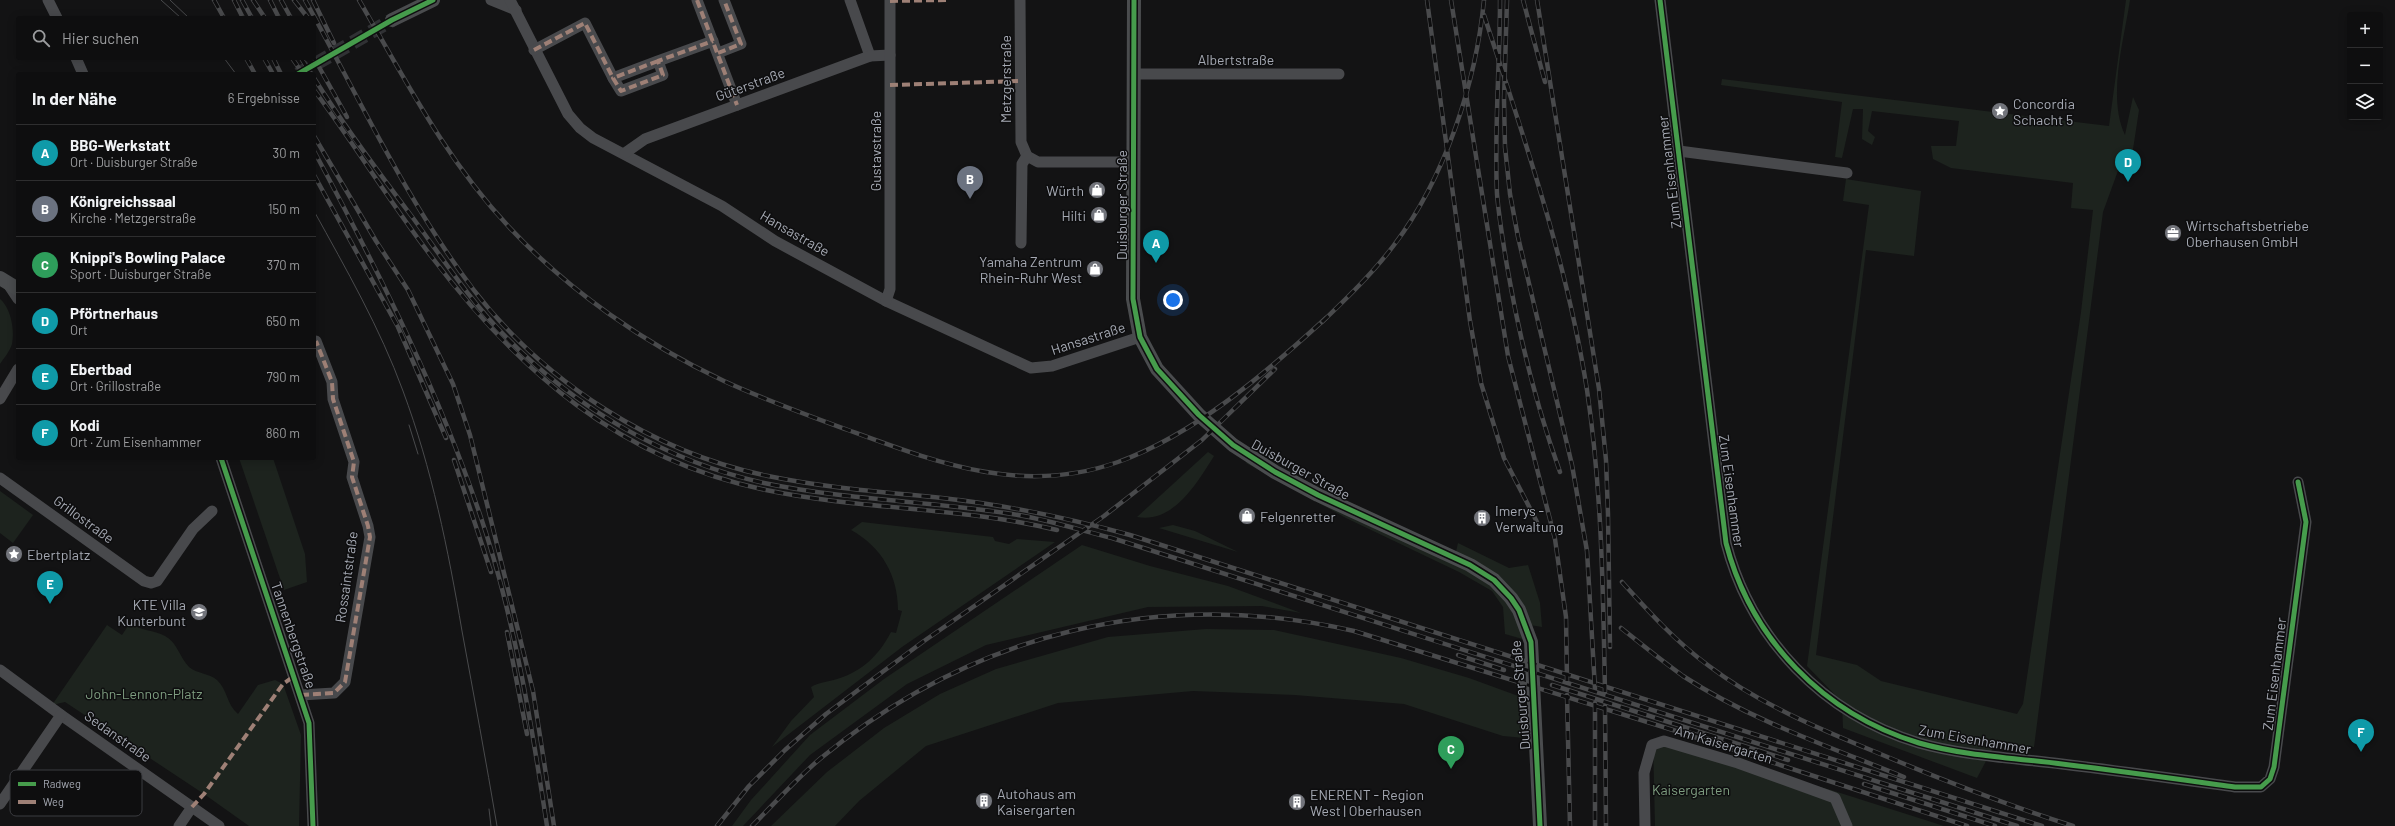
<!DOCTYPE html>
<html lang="de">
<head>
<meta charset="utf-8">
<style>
  :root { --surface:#0e0e0f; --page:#171718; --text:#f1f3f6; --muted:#9b9c9e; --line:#2e2e2f; --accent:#0f766e }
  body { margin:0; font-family:Barlow,sans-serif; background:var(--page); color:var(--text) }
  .controls { position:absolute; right:12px; top:12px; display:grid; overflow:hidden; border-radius:4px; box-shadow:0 2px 10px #0003 }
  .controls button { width:36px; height:36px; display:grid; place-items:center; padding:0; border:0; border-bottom:1px solid var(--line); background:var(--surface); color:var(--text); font:20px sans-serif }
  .you { position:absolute; left:1173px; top:300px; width:14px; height:14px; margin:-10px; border:3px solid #fff; border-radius:50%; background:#1a73e8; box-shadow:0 0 0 6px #1a73e833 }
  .badge { display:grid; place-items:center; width:26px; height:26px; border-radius:50%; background:var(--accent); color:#fff; font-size:13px; font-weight:700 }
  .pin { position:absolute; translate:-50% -33px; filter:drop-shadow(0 1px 2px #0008) }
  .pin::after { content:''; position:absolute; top:21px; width:14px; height:12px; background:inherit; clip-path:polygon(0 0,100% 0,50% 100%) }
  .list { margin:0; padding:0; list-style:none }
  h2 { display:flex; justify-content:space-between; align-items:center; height:52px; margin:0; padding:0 16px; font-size:17px }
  h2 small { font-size:13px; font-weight:400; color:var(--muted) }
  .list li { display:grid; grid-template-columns:26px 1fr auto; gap:12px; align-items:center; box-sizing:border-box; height:56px; padding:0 16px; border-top:1px solid var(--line) }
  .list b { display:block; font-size:15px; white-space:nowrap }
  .list p { margin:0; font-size:13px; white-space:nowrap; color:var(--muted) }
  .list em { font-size:13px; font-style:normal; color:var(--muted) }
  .icon { flex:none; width:22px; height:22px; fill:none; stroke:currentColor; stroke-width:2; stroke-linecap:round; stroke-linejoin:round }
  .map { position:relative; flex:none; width:2395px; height:826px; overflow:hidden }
  .search { position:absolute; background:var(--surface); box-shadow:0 2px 10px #0003; left:16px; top:16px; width:300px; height:44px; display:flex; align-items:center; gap:10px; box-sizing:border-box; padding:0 14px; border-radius:4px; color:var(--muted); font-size:15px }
  .panel { position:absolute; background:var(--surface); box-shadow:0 2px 10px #0003; left:16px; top:72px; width:300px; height:388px; border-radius:4px }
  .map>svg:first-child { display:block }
  .green { fill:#1d231e }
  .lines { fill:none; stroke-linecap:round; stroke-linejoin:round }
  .major-tunnel { stroke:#303134; stroke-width:14; stroke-dasharray:14 7; stroke-linecap:butt }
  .minor { stroke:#48494c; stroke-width:11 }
  .major { stroke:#4a4c4e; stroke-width:14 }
  .tram { stroke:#494a4c; stroke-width:1 }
  .rail-casing { stroke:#494a4c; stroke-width:4.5 }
  .rail { stroke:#0e0e0f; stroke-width:3; stroke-dasharray:9; stroke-linecap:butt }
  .quiet { stroke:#9e8076; stroke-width:4; stroke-dasharray:8 4; stroke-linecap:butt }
  .cycleway-casing { stroke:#0e0e0f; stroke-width:8 }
  .cycleway { stroke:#469c4c; stroke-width:5 }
  .labels { text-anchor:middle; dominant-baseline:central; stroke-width:3; stroke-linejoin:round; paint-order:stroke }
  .street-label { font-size:14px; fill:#a5a9b3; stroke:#0e0e0f }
  .poi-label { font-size:14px; fill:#a5a9b3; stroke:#0e0e0f; text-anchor:start }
  .park-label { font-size:14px; fill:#7e9d80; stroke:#0e0e0f }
  .key { fill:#0e0e0f; stroke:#3b3c40; stroke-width:1 }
  .key-label { font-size:11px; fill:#a5a9b3 }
</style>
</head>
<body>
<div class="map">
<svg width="2395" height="826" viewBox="0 0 2395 826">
  <rect width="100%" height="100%" fill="#131314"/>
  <g class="green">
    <path d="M2126 0H2130C2124 40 2107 97 2125 135L2133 97 2139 110 2130 169 2119 168 2103 212 2034 747 1994 746 1977 778 1843 728 1842 702 1807 666 1869 205 1843 201 1846 179 1921 191 1914 256 1866 250 1816 655 1857 665 1881 681 2017 714 2023 704 2081 312 2093 210 2071 208 2073 183 1951 168 1933 159 1931 146H1956L1959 121 1872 111 1868 131 1875 137 1872 145 1862 139 1863 109H1853L1842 158 1835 157 1842 102 1721 85 1722 79 2109 126Z"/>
    <path d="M0 299C11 308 15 331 12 344 10 351 4 358 0 364Z"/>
    <path d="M1208 452 1214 456C1197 483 1173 524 1137 517Z"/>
    <path d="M239 458H273L305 554 307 582 284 590Z"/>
    <path d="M1249 458 1455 556 1458 543 1509 568 1528 565 1540 603 1542 627 1530 625 1533 642 1505 634 1503 607 1492 591 1459 572 1346 518 1246 463Z"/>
    <path d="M0 491 33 515 13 543 0 533Z"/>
    <path d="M862 522 993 537 995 541 1009 544 1017 539 1055 542 902 647 772 747 791 721 814 697 811 687C820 682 828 682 837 679 863 671 879 655 891 632L896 633 902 611 898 610C898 576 882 547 851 530Z"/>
    <path d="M1173 525 1195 531 1238 552 1159 528Z"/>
    <path d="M1082 545 1150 566 1228 586 1301 613 1262 606 1148 607 986 645 907 684 810 755 743 826H732L751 800 810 735 884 679Z"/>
    <path d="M130 623C140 631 154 630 165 636 177 642 180 658 189 667 197 674 209 673 217 680 227 689 227 705 238 714L258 685 275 680 283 684 301 735 299 826H249L204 794 65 702 52 705 107 625 122 635Z"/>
    <path d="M1206 629 1274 630 1401 658 1469 678 1521 697 1525 738 1503 736 1404 704 1295 695 1193 691 1058 703 926 746 859 801 835 826H771L827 772 884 728 940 694 996 669 1108 637Z"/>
    <path d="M1653 740 1831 790 1944 826H1655Z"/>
  </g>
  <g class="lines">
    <path class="major-tunnel" d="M298 74 392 20"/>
    <g class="minor">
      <path d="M48 0 57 18"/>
      <path d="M491 0 516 10"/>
      <path d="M510 0 568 114 580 128 593 138 722 206 775 241 886 301 1031 368 1052 366 1140 337"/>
      <path d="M697 0 737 105"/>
      <path d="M850 0 870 56"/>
      <path d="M1020 0 1021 142 1027 156 1038 162H1133"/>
      <path d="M1660 0 1726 543C1751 639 1823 714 1919 743 1965 756 2015 758 2062 764 2120 771 2177 779 2235 787H2261L2270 779 2274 767 2306 522 2298 482"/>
      <path d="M534 50 585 23 613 78"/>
      <path d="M718 53 741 44 724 0"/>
      <path d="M76 58 83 74"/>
      <path d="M658 61 613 78 621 91 663 75 658 61 713 41"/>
      <path d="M1133 74H1339"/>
      <path d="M1679 151 1847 173"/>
      <path d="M625 153 645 139 870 56 890 55"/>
      <path d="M1021 243 1022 164 1027 156"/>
      <path d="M8 284 18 299"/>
      <path d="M886 301 890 289V0"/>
      <path d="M0 399 18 369"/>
      <path d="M221 458 309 723 313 826"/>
      <path d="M0 478 144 581 151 583 157 581 193 529 212 511"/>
      <path d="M0 670 61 715 219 826"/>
      <path d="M301 695 334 693 345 682 370 537 368 526 352 477 354 462 333 399 332 382 316 341"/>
      <path d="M0 804 61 715"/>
      <path d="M179 826 192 807"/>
      <path d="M1645 826 1644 773 1652 745 1664 741 1738 763 1835 798 1847 826"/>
    </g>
    <g class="major">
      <path d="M1134 0 1133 299 1140 337 1157 369 1199 415 1233 445 1275 472 1318 495 1470 565 1494 580 1511 598 1519 610 1531 642 1540 826"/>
      <path d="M392 20 433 0"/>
      <path d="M0 278 18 289"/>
    </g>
    <g class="tram">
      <path d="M161 0 181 18"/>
      <path d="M170 0 189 18"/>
      <path d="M224 58 236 74"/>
      <path d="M314 211C346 269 380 328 403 391 432 469 448 549 462 631 474 696 486 761 497 826"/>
      <path d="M409 425 418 454"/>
      <path d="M489 809 491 826"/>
    </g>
    <g class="rail-casing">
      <g id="rail">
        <path d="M214 0 224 18"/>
        <path d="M234 0 243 18"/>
        <path d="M242 0 252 18"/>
        <path d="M253 0 265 18"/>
        <path d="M270 0 279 18"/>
        <path d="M281 0 291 18"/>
        <path d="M294 0 308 18"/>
        <path d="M305 0C358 96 407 202 473 289 544 382 654 453 768 476 826 488 884 492 942 498 1006 505 1068 518 1130 535L2042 826"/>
        <path d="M313 0 334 43"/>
        <path d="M359 0C405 79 446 160 509 227 569 291 645 344 724 381 765 400 807 415 848 430 938 463 1022 496 1118 462 1194 435 1267 372 1326 318"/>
        <path d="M1427 0 1470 321 1481 383 1504 458 1537 522"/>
        <path d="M1451 0 1508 356 1555 539 1566 617 1567 681"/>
        <path d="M1500 0C1500 65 1494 129 1497 194 1499 218 1503 242 1507 266 1519 336 1536 405 1560 472"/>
        <path d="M1507 0 1504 100 1505 147 1510 194 1518 237 1572 465 1587 551 1595 689"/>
        <path d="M1523 0 1545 82"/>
        <path d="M1537 0 1599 389 1606 460 1608 514 1610 647"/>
        <path d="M1484 15C1524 138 1567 262 1587 390 1602 490 1603 591 1605 692"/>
        <path d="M246 58 255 74"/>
        <path d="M264 58 273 74"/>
        <path d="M273 58 281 74"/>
        <path d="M292 58 303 74"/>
        <path d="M301 58 311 74"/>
        <path d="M314 58 347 117"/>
        <path d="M314 78C344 126 379 173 413 218 443 259 471 302 507 338 577 409 666 461 764 483 845 500 929 501 1012 514 1046 519 1079 530 1112 538L2017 826"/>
        <path d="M314 90C354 144 390 202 431 256 518 371 620 460 766 490 862 510 962 507 1057 530"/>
        <path d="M314 136 376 241 408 290 453 384 470 435 533 691 554 826"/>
        <path d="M314 151C380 274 443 399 486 533 516 628 532 727 547 826"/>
        <path d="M314 175 398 327 446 438"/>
        <path d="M1322 322C1347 298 1373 273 1394 245 1445 178 1476 83 1484 0"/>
        <path d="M454 460 491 572"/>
        <path d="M1622 582C1649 612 1676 642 1709 666 1759 704 1820 729 1878 753 1942 780 2007 805 2073 826"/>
        <path d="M1621 628C1641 644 1662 661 1683 676 1750 720 1830 747 1904 777"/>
        <path d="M507 632 527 734"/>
        <path d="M1458 655 1504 670"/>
        <path d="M1552 685 1788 760"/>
        <path d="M1567 695 1570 826"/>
        <path d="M1595 703V826"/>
        <path d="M1605 706 1606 826"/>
        <path d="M1864 784 1995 826"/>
        <path d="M717 826 749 786 785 750 826 714 924 641 1104 516 1202 440 1275 369"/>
        <path d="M752 826C775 803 797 778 821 758 974 632 1161 587 1354 631L1673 730 1967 826"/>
      </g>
    </g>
    <use href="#rail" class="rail"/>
    <g class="quiet">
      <path d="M697 0 737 105"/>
      <path d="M890 1 947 0"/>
      <path d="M534 50 585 23 613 78"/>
      <path d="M718 53 741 44 724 0"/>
      <path d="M658 61 613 78 621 91 663 75 658 61 713 41"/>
      <path d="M890 85 1020 81"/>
      <path d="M301 695 334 693 345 682 370 537 368 526 352 477 354 462 333 399 332 382 316 341"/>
      <path d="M192 807 204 794 283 684 294 676"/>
    </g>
    <g class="cycleway-casing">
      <g id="cycleway">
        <path d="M1134 0 1133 299 1140 337 1157 369 1199 415 1233 445 1275 472 1318 495 1470 565 1494 580 1511 598 1519 610 1531 642 1540 826"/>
        <path d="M1660 0 1726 543C1751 639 1823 714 1919 743 1965 756 2015 758 2062 764 2120 771 2177 779 2235 787H2261L2270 779 2274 767 2306 522 2298 482"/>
        <path d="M298 74 392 20 433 0"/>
        <path d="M221 458 309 723 313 826"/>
      </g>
    </g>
    <use href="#cycleway" class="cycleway"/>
  </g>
  <defs>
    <g id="sight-disc" transform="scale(0.9)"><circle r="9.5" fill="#72747b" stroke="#0e0e0f"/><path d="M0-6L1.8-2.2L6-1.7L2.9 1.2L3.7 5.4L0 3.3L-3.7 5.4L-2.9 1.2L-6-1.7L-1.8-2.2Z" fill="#fff"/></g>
    <g id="shop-disc" transform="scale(0.9)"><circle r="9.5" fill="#72747b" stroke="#0e0e0f"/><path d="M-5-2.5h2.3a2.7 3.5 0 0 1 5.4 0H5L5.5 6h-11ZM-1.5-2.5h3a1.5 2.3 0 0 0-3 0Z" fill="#fff"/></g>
    <g id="office-disc" transform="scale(0.9)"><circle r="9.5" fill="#72747b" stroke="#0e0e0f"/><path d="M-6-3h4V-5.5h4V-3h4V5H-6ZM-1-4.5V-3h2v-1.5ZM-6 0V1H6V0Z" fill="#fff"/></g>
    <g id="building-disc" transform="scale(0.9)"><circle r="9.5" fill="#72747b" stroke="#0e0e0f"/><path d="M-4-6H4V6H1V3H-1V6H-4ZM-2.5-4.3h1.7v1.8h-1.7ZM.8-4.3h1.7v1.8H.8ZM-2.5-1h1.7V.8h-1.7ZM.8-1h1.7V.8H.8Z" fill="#fff"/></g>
    <g id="school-disc" transform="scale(0.9)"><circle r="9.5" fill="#72747b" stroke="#0e0e0f"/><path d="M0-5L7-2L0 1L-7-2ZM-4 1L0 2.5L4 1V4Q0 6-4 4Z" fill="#fff"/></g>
  </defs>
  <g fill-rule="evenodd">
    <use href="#sight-disc" x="2000" y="111"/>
    <use href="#shop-disc" x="1097" y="190"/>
    <use href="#shop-disc" x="1099" y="215"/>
    <use href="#office-disc" x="2173" y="233"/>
    <use href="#shop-disc" x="1095" y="269"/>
    <use href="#shop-disc" x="1247" y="516"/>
    <use href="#building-disc" x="1482" y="518"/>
    <use href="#sight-disc" x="14" y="554"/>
    <use href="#school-disc" x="199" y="612"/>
    <use href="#building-disc" x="984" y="801"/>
    <use href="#building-disc" x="1297" y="802"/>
  </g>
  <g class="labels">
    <g class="street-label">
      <text x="1236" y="59">Albertstraße</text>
      <text transform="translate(1005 79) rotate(-90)">Metzgerstraße</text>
      <text transform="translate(750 84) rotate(-20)">Güterstraße</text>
      <text transform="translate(875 151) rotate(-90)">Gustavstraße</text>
      <text transform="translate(1669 172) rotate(-97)">Zum Eisenhammer</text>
      <text transform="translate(1121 205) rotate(-90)">Duisburger Straße</text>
      <text transform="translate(795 233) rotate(30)">Hansastraße</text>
      <text transform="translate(1088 338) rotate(-18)">Hansastraße</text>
      <text transform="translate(1301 469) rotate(29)">Duisburger Straße</text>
      <text transform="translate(1732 491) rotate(82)">Zum Eisenhammer</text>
      <text transform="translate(84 519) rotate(36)">Grillostraße</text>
      <text transform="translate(346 577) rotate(-82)">Rossaintstraße</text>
      <text transform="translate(294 635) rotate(71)">Tannenbergstraße</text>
      <text transform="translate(2274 674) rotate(-83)">Zum Eisenhammer</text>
      <text transform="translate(1520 695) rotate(-95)">Duisburger Straße</text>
      <text transform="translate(118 736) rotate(35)">Sedanstraße</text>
      <text transform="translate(1975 739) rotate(10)">Zum Eisenhammer</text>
      <text transform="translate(1724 744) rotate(17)">Am Kaisergarten</text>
    </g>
    <g class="poi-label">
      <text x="2013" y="103">Concordia<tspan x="2013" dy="16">Schacht 5</tspan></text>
      <text x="1084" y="190" text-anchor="end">Würth</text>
      <text x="1086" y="215" text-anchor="end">Hilti</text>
      <text x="2186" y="225">Wirtschaftsbetriebe<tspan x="2186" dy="16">Oberhausen GmbH</tspan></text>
      <text x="1082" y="261" text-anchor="end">Yamaha Zentrum<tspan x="1082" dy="16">Rhein-Ruhr West</tspan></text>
      <text x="1495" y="510">Imerys -<tspan x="1495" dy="16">Verwaltung</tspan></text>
      <text x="1260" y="516">Felgenretter</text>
      <text x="27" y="554">Ebertplatz</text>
      <text x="186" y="604" text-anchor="end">KTE Villa<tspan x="186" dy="16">Kunterbunt</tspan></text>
      <text x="997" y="793">Autohaus am<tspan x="997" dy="16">Kaisergarten</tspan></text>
      <text x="1310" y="794">ENERENT - Region<tspan x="1310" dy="16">West | Oberhausen</tspan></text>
    </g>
    <g class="park-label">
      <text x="144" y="693">John-Lennon-Platz</text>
      <text x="1691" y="789">Kaisergarten</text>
    </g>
  </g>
  <rect x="10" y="770" width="132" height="46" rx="6" class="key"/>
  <rect x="18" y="782" width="18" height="4" fill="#469c4c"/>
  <rect x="18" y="800" width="18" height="4" fill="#9e8076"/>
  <g class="key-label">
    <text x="43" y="788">Radweg</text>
    <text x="43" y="806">Weg</text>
  </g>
</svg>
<div class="controls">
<button>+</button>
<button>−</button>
<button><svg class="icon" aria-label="layers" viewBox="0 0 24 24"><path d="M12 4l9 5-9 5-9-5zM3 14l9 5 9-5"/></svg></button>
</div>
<div class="you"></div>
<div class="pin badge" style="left:1156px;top:263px;background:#0f9aa8">A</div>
<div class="pin badge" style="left:970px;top:199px;background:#6b7280">B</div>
<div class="pin badge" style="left:1451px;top:769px;background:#2e9e5b">C</div>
<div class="pin badge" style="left:2128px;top:182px;background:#0f9aa8">D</div>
<div class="pin badge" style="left:50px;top:604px;background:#0f9aa8">E</div>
<div class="pin badge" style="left:2361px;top:752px;background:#0f9aa8">F</div>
<div class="search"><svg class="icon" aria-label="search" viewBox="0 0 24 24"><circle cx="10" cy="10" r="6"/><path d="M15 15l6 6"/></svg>Hier suchen</div>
<section class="panel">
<h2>In der Nähe<small>6 Ergebnisse</small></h2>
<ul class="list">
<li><span class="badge" style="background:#0f9aa8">A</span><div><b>BBG-Werkstatt</b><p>Ort · Duisburger Straße</p></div><em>30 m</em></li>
<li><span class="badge" style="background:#6b7280">B</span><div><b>Königreichssaal</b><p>Kirche · Metzgerstraße</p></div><em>150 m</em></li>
<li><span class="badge" style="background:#2e9e5b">C</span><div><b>Knippi's Bowling Palace</b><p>Sport · Duisburger Straße</p></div><em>370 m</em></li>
<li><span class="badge" style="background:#0f9aa8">D</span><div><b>Pförtnerhaus</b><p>Ort</p></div><em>650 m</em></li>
<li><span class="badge" style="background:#0f9aa8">E</span><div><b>Ebertbad</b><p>Ort · Grillostraße</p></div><em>790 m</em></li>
<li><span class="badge" style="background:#0f9aa8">F</span><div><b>Kodi</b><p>Ort · Zum Eisenhammer</p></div><em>860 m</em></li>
</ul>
</section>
</div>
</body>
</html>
